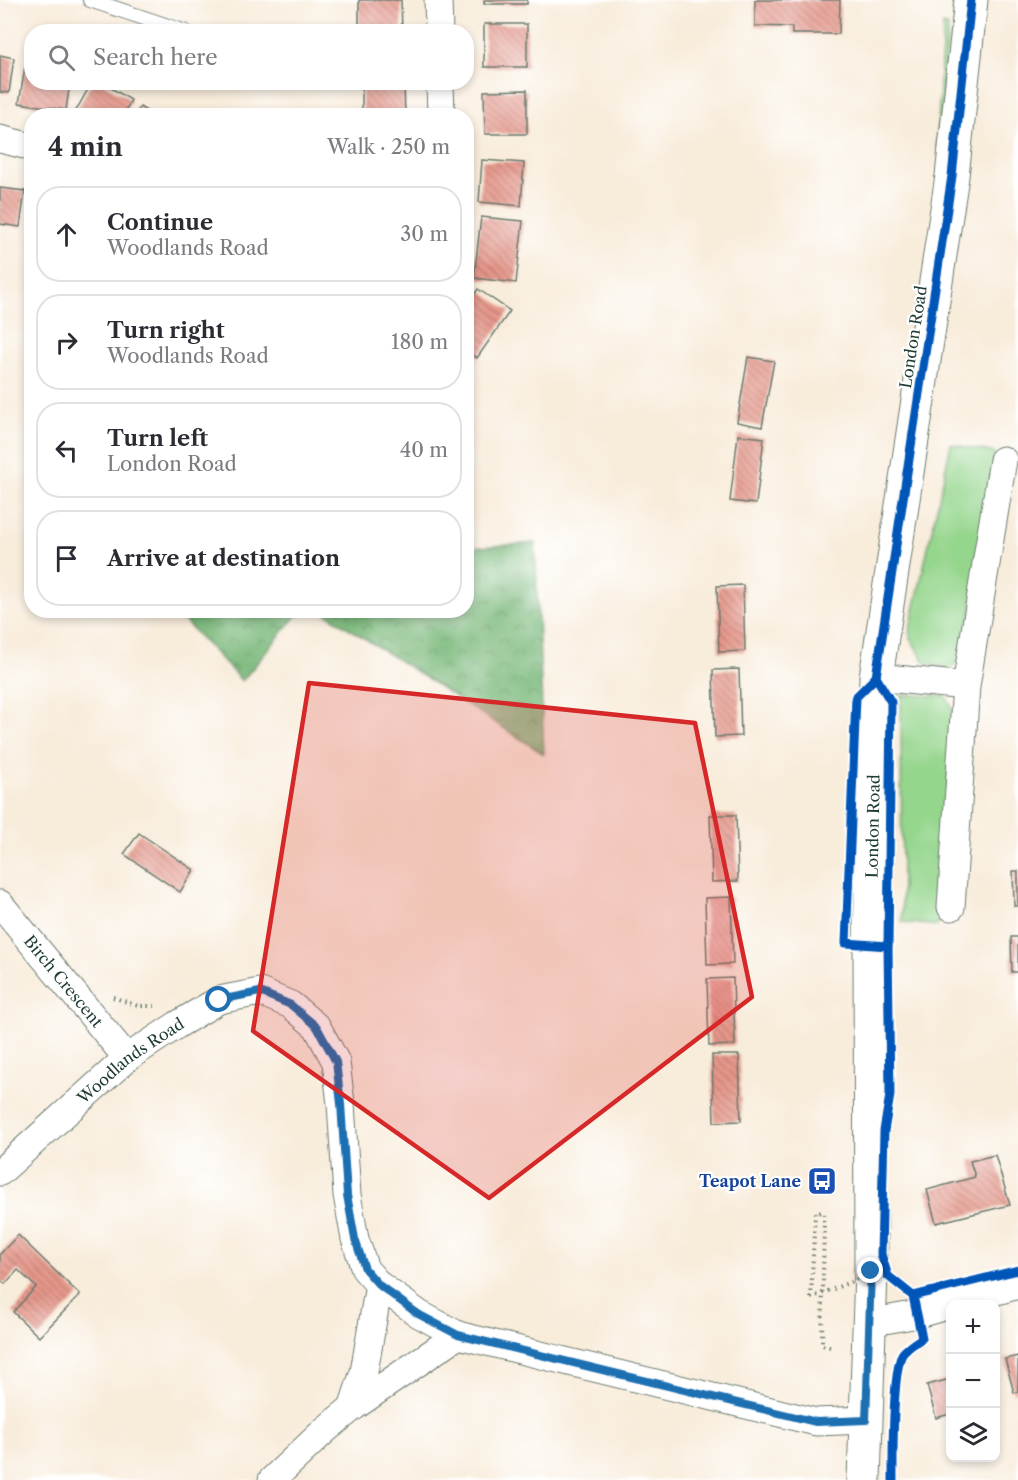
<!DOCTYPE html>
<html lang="en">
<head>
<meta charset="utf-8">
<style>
  :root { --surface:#fff; --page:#f7f7f7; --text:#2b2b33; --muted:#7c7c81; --line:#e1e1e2 }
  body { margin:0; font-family:"Libre Caslon Text",serif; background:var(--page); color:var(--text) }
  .controls { position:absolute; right:18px; bottom:18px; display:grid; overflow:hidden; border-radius:12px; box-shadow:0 3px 9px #0003 }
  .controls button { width:54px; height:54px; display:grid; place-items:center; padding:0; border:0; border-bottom:2px solid var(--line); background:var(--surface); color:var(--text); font:30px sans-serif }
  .stop { position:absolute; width:18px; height:18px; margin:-14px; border:4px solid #1f6fb2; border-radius:50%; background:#fff }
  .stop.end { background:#1f6fb2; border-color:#fff; box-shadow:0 2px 6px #0008 }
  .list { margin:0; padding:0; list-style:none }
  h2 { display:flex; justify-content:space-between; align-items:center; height:78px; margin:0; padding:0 24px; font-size:26px }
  h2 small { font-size:20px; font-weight:400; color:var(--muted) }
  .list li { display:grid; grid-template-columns:39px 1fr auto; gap:18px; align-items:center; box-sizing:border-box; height:96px; margin:0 12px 12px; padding:0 12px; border:2px solid var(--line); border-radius:24px }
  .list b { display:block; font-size:22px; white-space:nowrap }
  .list p { margin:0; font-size:20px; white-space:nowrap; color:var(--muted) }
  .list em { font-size:20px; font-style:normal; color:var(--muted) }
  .icon { flex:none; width:33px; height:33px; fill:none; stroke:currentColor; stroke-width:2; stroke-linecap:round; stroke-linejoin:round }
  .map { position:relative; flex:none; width:1018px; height:1480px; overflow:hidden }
  .search { position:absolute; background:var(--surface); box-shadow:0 3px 9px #0003; left:24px; top:24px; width:450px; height:66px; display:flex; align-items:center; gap:15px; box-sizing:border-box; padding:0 21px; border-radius:24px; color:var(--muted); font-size:22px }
  .panel { position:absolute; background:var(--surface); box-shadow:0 3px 9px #0003; left:24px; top:108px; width:450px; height:510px; border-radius:24px }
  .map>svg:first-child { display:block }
  .grass { fill:#95d68d; stroke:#5a8a60; stroke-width:1.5 }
  .forest { fill:url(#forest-crowns); stroke:#4c7a56; stroke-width:1.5 }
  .building { fill:url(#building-back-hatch) }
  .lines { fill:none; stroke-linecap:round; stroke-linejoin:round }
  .lane-casing { stroke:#6b7a6e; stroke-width:16 }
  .street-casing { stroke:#6b7a6e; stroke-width:29 }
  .primary-casing { stroke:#6b7a6e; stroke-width:35 }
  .path { stroke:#6b7a6e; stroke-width:4; stroke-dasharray:1.5 4.5; stroke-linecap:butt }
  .lane { stroke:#fff; stroke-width:14 }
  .street { stroke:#fff; stroke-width:27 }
  .primary { stroke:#fff; stroke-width:33 }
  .path-bridge { stroke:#6b7a6e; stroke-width:4; stroke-dasharray:1.5 4.5; stroke-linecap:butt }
  .cycleway-casing { stroke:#fff; stroke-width:13 }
  .cycleway { stroke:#0057b8; stroke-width:9 }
  .route { stroke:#1f6fb2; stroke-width:8 }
  .marked { fill:#d62828; fill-opacity:0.2; stroke:#d62828; stroke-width:4.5; stroke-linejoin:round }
  .labels { text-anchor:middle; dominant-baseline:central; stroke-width:4.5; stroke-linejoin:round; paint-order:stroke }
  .street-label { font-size:16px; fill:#1f3d34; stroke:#fff }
  .transit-label { font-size:16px; font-weight:bold; fill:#164399; stroke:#fff; text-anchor:end }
</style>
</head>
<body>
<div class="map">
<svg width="1018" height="1480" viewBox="0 0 1018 1480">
  <defs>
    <pattern id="forest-crowns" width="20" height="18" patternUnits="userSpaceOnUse" patternTransform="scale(1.5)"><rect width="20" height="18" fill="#78b778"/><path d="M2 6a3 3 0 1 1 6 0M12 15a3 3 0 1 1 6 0" fill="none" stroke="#629663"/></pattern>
    <pattern id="building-back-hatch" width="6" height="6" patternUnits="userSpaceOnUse" patternTransform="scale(1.5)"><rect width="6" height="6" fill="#e6978a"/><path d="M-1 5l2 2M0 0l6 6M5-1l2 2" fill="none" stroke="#ba7c72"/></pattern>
  </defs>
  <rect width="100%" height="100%" fill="#fff"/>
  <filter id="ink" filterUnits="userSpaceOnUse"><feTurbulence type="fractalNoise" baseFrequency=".0167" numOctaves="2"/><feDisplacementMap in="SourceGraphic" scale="12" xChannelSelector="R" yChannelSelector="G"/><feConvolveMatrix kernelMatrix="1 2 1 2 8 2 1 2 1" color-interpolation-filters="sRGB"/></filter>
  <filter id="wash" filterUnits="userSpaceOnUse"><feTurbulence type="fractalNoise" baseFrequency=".008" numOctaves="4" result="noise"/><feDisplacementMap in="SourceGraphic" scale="24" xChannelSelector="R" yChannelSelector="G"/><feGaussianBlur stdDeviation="1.35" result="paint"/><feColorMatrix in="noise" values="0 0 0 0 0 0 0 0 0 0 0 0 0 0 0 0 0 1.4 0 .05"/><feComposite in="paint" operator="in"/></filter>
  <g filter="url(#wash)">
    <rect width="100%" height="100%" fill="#f8ecda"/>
    <g class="grass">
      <path d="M943 25 948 26 941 148 937 147Z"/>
      <path d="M951 444 995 453 964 658 948 669 925 662 910 638 911 624Z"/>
      <path d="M901 695 946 696 954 713 938 926 902 922Z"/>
    </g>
    <g class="forest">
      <path d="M535 543 544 754 322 611 466 610 467 548Z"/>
      <path d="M175 611H300L242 681Z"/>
    </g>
    <g id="blocks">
      <g class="building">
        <path d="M359 0H401L402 32H359Z"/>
        <rect x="484" y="0" width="43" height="4"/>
        <path d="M755 0H840L839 34H792V27L755 26Z"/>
        <rect x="484" y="24" width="43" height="43"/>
        <path d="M0 55 14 58 9 93 0 92Z"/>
        <path d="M25 67 32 68V82H70L66 110 19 103Z"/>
        <path d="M92 82H101L131 100 123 116H73Z"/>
        <path d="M362 82H404L405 116H362Z"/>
        <path d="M527 90V134H485L484 91Z"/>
        <path d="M140 107 154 116H135Z"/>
        <path d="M482 160 524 163 521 206 479 202Z"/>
        <path d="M0 188 25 191 20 227 0 224Z"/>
        <path d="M481 217 523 221 516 283 474 278Z"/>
        <path d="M478 289 510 311 477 358 466 351V306Z"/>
        <path d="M748 357 774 361 762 427 737 422Z"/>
        <path d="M738 435 764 438 756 504 730 501Z"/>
        <path d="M743 585 745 651 719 652 717 586Z"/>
        <path d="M739 669 741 736 715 737 713 670Z"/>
        <path d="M710 815H736L738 881 712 882Z"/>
        <path d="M139 833 194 870 180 892 124 854Z"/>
        <path d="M1013 871H1018V906H1014Z"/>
        <path d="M731 897 733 964 707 965 705 898Z"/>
        <path d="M1011 937H1018V972H1012Z"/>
        <path d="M733 978 735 1045 709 1046 707 979Z"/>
        <path d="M712 1055H739L741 1121 714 1122Z"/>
        <path d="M995 1155 1010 1205 936 1223 927 1190 975 1177 970 1161Z"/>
        <path d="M18 1235 80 1295 39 1337 13 1312 36 1287 18 1270 5 1284 0 1280V1254Z"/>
        <path d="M1018 1356V1392L1014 1393 1005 1359Z"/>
        <path d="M950 1379V1414L936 1418 927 1385Z"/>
      </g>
    </g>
  </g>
  <g filter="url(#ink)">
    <use href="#blocks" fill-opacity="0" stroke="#6b7a6e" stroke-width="1.5"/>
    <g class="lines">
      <g class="lane-casing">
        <path id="lane" d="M90 0 186 32"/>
      </g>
      <g class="street-casing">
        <g id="street">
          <path d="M438 0 439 32"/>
          <path d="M440 82 441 116"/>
          <path d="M0 139 32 147"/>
          <path d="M876 677 966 686"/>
          <path id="s1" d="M0 904 127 1058"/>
          <path d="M951 907 966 686 1003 460"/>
          <path id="s2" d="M0 1172 127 1058 177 1025 219 1000 260 992 291 1005 317 1027 336 1062 341 1104 347 1195 355 1239 365 1269 379 1285 419 1314 458 1335 816 1422 866 1420"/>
          <path d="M951 1304 1018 1285"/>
          <path d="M868 1323 918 1314 950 1305"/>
          <path d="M352 1408 364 1372 379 1285"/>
          <path d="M272 1480 325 1430 352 1408 458 1335"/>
        </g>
      </g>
      <g class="primary-casing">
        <g id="primary">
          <path id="s3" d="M864 1480 871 1271 870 944 876 677 952 176 971 0"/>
        </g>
      </g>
      <g class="path">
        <path d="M113 997 138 1006H155"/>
        <path d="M811 1298 815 1212 824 1213 822 1345 830 1347"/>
      </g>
      <use href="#lane" class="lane"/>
      <use href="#street" class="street"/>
      <use href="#primary" class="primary"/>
      <path class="path-bridge" d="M811 1298 894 1264"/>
      <g class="cycleway-casing">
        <g id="cycleway">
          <path d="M876 677 891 702 888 946 890 1095 884 1131 881 1254 888 1276 913 1296 1018 1270"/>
          <path d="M876 677 952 176 971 0"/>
          <path d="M876 677 856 697 846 943 888 946"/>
          <path d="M893 1480C893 1457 892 1368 903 1353 908 1347 916 1342 922 1338L913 1296"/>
        </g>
      </g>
      <use href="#cycleway" class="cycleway"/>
    </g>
  </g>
  <g class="lines" filter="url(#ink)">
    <path class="route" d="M219 1000 260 992 291 1005 317 1027 336 1062 341 1104 347 1195 355 1239 365 1269 379 1285 418 1314 458 1335 816 1422 866 1420 871 1271"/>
  </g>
  <path class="marked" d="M309 683 695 723 752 997 489 1198 253 1031Z"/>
  <defs>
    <g id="bus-square" transform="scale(1.5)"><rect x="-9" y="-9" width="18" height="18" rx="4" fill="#1a4fb4" stroke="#fff"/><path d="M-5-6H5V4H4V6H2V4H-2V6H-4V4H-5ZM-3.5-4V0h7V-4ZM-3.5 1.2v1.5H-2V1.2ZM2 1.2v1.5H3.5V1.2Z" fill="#fff"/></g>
  </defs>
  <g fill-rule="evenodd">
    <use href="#bus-square" x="822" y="1181"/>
  </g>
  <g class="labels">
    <g class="street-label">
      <text transform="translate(913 337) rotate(-81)">London Road</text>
      <text stroke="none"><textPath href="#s3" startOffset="654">London Road</textPath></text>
      <text stroke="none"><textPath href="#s1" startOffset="100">Birch Crescent</textPath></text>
      <text stroke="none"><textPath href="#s2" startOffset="172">Woodlands Road</textPath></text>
    </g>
    <g class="transit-label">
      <text x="801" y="1181">Teapot Lane</text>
    </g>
  </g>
</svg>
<div class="controls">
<button>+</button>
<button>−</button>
<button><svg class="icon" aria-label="layers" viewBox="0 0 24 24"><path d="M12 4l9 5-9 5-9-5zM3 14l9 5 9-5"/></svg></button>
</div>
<div class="stop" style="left:219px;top:1000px"></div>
<div class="stop end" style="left:871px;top:1271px"></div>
<div class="search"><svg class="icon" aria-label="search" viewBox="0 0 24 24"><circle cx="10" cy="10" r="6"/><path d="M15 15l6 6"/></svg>Search here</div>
<section class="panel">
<h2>4 min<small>Walk · 250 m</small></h2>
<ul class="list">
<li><svg class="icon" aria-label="ahead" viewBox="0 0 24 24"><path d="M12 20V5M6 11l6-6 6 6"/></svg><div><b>Continue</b><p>Woodlands Road</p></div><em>30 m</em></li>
<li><svg class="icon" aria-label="right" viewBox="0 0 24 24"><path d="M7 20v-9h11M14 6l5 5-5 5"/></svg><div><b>Turn right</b><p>Woodlands Road</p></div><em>180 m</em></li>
<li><svg class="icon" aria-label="left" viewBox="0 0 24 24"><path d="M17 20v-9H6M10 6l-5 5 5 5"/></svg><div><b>Turn left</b><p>London Road</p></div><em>40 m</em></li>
<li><svg class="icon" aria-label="arrive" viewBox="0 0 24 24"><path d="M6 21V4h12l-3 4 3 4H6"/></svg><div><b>Arrive at destination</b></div></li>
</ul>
</section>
</div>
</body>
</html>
